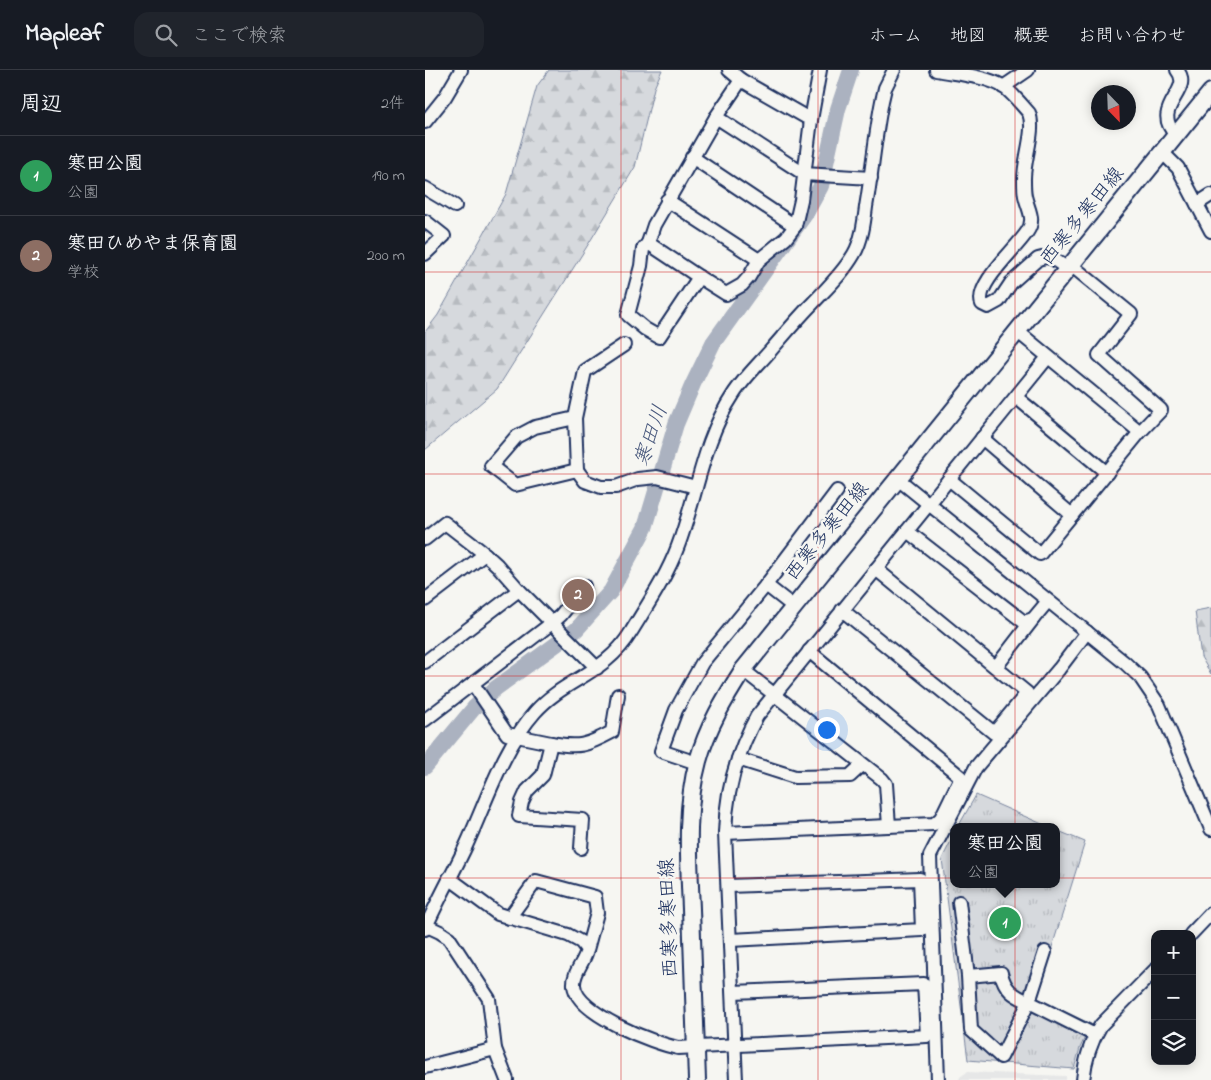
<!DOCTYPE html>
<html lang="ja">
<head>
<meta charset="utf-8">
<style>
  :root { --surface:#171b24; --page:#20242c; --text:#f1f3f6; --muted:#9ea1a6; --line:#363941; --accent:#ea580c }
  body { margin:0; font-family:"Indie Flower","Klee One",sans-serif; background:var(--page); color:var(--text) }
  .controls { position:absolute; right:15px; bottom:15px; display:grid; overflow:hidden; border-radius:10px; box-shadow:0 2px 12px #0003 }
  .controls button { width:45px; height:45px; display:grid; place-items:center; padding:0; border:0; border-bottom:1px solid var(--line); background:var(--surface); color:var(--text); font:25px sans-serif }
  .compass { position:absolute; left:666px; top:15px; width:45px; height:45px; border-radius:50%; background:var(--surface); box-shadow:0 2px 12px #0003; rotate:157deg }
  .you { position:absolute; left:401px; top:659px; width:18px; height:18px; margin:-12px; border:4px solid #fff; border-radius:50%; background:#1a73e8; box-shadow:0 0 0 8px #1a73e833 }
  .badge { display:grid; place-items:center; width:32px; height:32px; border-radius:50%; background:var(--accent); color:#fff; font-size:16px; font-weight:700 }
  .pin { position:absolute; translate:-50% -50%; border:2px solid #fff; box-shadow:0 1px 5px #0006 }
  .popup { position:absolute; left:525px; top:753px; width:110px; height:65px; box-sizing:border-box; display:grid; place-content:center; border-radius:10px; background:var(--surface); filter:drop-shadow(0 1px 4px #0005); font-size:16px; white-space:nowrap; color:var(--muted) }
  .popup b { font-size:19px; color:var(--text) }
  .popup::after { content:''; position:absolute; left:50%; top:100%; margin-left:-10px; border:10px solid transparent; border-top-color:var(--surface) }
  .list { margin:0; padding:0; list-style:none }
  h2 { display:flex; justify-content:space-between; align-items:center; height:65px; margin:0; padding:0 20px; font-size:21px }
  h2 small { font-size:16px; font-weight:400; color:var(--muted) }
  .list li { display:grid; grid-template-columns:32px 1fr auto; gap:15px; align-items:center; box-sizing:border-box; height:80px; padding:0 20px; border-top:1px solid var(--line) }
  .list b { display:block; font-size:19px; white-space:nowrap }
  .list p { margin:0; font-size:16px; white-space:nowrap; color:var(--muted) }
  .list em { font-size:16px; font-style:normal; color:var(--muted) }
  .icon { flex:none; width:28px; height:28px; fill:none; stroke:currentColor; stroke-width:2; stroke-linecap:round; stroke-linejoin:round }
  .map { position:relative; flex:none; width:786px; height:1010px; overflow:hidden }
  header { display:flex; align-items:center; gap:30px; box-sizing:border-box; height:70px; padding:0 25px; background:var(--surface); border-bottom:1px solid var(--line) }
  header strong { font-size:24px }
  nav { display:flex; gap:28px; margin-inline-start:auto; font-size:18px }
  .search { width:350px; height:45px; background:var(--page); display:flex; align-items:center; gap:12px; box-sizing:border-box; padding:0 18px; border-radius:15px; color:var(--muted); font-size:19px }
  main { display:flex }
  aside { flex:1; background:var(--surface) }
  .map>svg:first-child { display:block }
  .built { fill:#e6e7e7 }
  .forest { fill:url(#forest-firs); stroke:#78849e }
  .park { fill:url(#park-tufts); stroke:#78849e }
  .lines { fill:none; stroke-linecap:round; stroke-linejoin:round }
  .river { stroke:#abb2c0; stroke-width:16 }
  .minor-casing { stroke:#1b2f5e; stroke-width:16 }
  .major-casing { stroke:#1b2f5e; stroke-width:20 }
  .minor { stroke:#f6f6f2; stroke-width:12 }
  .major { stroke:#f6f6f2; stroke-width:16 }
  .grid { fill:none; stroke:#d62828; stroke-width:1; stroke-opacity:0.55 }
  .labels { text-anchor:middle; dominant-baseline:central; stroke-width:5; stroke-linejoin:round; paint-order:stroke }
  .street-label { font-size:20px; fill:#1b2f5e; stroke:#f6f6f2 }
  .water-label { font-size:21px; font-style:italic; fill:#46567b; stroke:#f6f6f2 }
</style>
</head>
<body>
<header>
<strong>Mapleaf</strong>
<div class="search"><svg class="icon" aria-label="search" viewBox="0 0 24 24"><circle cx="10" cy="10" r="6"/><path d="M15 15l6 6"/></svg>ここで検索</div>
<nav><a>ホーム</a><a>地図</a><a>概要</a><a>お問い合わせ</a></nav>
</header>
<main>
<aside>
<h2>周辺<small>2件</small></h2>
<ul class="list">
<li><span class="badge" style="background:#2e9e5b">1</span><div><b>寒田公園</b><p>公園</p></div><em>190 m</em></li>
<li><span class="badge" style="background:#8d6e63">2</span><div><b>寒田ひめやま保育園</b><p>学校</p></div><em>200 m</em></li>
</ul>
</aside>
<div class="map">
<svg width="786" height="1010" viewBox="0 0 786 1010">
  <defs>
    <pattern id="forest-firs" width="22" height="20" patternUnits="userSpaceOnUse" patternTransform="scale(1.25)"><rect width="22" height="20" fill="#d6d9dd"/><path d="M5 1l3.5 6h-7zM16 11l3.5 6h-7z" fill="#b7bbc0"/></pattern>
    <pattern id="park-tufts" width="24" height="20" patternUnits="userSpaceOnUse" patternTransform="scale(1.25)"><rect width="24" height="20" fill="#d6d9dd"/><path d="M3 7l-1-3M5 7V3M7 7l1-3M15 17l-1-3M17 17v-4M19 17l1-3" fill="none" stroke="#b7bbc0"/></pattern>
  </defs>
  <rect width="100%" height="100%" fill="#f6f6f2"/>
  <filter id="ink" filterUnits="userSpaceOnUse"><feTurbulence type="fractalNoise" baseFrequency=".02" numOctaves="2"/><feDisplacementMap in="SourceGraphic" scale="10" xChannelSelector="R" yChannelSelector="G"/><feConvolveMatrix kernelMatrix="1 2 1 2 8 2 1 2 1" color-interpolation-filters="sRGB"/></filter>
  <g filter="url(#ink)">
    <path class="built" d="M542 1002 641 1006V1010H534L535 1007Z"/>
    <g class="forest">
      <path d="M124 0H237L229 18 210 97 161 178 72 319 0 380V262L13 245 81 124 112 16Z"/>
      <path d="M786 538V604L776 587 770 541Z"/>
    </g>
    <g class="park">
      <path d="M551 725 624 757H533Z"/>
      <path d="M631 760 660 772 611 928 666 954 655 978 649 999 543 990 517 789 529 765V814H631Z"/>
    </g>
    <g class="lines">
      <path class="river" d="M0 697 49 638 71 618 151 560 186 521 220 458 251 354 268 314 288 273 381 143 396 116 413 39 426 0"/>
      <g class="minor-casing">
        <g id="minor">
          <path d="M511 0C531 4 562 6 579 17 588 24 596 34 604 43 611 61 598 90 599 111 599 116 599 121 600 126 603 140 611 149 602 162 592 178 549 215 557 234L563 237 574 231 586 213 613 189 621 187 627 188 643 199"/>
          <path d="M316 10 386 50"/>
          <path d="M578 17 603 0"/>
          <path d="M291 47 379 104 446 108"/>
          <path d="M0 52 20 27 36 0"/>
          <path d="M751 65C724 37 770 21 752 0"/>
          <path d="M737 82 753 98 786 161"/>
          <path d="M267 87 370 156"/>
          <path d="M0 118 30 136"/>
          <path d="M242 130 334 190"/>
          <path d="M772 134 786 125"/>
          <path d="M0 151 19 166 0 184"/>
          <path d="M223 173 274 207 301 224 317 215 324 207 334 190 361 168 370 156 376 130 386 50 395 0"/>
          <path d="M274 207 234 267 220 259 203 245 216 196 218 179 223 173 229 155 291 47 316 10 304 0"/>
          <path d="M592 261 715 362"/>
          <path d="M199 275 160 301 150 348 152 400 160 411 176 417H191L213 409 232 407 271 417"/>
          <path d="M591 327 682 403"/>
          <path d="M150 348 110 357 91 367 66 396 90 415 152 400"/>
          <path d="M557 368 647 445"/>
          <path d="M473 409 700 593 715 607 734 635 786 759"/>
          <path d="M524 409 615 484 715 362 736 340 674 285 706 244 646 195"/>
          <path d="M482 461 599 552 608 549 623 531"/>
          <path d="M0 469 20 453 60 484 72 495 94 520 172 598"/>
          <path d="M341 515 369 537"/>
          <path d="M0 530 60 484"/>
          <path d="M417 540 569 663 602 623 451 499"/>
          <path d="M0 592 94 520"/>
          <path d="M571 597 608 549"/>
          <path d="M318 600 457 709 461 714 464 756"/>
          <path d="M48 614 82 664 126 673 118 705 102 721 97 732 94 746 158 750 156 778"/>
          <path d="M0 650 127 553 136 545 159 516"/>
          <path d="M126 673C154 678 161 676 187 662L193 625"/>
          <path d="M313 689 370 707 425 706 437 695"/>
          <path d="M272 693 236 681 251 640 277 593 341 515 412 421"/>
          <path d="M300 763 509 754 516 748 536 707 384 581"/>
          <path d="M24 808 73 844 143 865 156 872 162 880C159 893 148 902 149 915 151 944 228 973 253 978L502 966 499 914 308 922"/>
          <path d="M303 816 495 809 497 860 305 870"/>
          <path d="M534 832 543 906 576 903C580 920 588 925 604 932L576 987 546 960 543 906"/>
          <path d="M84 848 111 811 170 827 172 843 162 880"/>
          <path d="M2 856 15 862 24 868 64 929 70 979 82 1010"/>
          <path d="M0 859C12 832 26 807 39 780 60 736 77 679 110 642 139 609 181 604 206 562 223 534 242 506 253 476 272 426 278 370 308 325 318 309 333 295 346 280 360 264 373 248 388 233 402 218 418 203 429 184 437 170 439 153 441 137 447 102 450 66 457 31L460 18 469 0"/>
          <path d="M766 864 786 843"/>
          <path d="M620 882 604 932 670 965"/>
          <path d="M0 997 70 979"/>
          <path d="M311 1010 300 763C301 722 312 682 332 646L623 287"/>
          <path d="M513 1010 505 786 551 697 634 599 662 562"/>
          <path d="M658 1010C660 991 666 971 676 955L730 900"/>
        </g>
      </g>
      <g class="major-casing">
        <path id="major" d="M272 1010C270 953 268 896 266 839 264 791 260 738 273 691 282 658 300 628 318 600L786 22"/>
      </g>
      <use href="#minor" class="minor"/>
      <use href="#major" class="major"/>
    </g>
  </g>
  <path class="grid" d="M196 0V1010M393 0V1010M590 0V1010M0 202H786M0 404H786M0 606H786M0 808H786"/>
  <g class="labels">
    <g class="street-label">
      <text transform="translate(658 147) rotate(-51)">西寒多寒田線</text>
      <text transform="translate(403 462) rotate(-51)">西寒多寒田線</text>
      <text transform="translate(245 848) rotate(-92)">西寒多寒田線</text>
    </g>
    <g class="water-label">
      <text transform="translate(227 366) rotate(-71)">寒田川</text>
    </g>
  </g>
</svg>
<div class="controls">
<button>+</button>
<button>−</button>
<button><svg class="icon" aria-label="layers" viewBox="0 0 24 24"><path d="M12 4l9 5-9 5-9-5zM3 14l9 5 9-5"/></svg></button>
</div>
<svg class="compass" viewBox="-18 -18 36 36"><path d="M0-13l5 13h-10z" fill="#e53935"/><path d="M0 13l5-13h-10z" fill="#9ea1a6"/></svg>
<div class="you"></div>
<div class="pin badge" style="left:580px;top:853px;background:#2e9e5b">1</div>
<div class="popup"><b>寒田公園</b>公園</div>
<div class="pin badge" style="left:153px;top:525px;background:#8d6e63">2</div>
</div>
</main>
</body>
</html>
